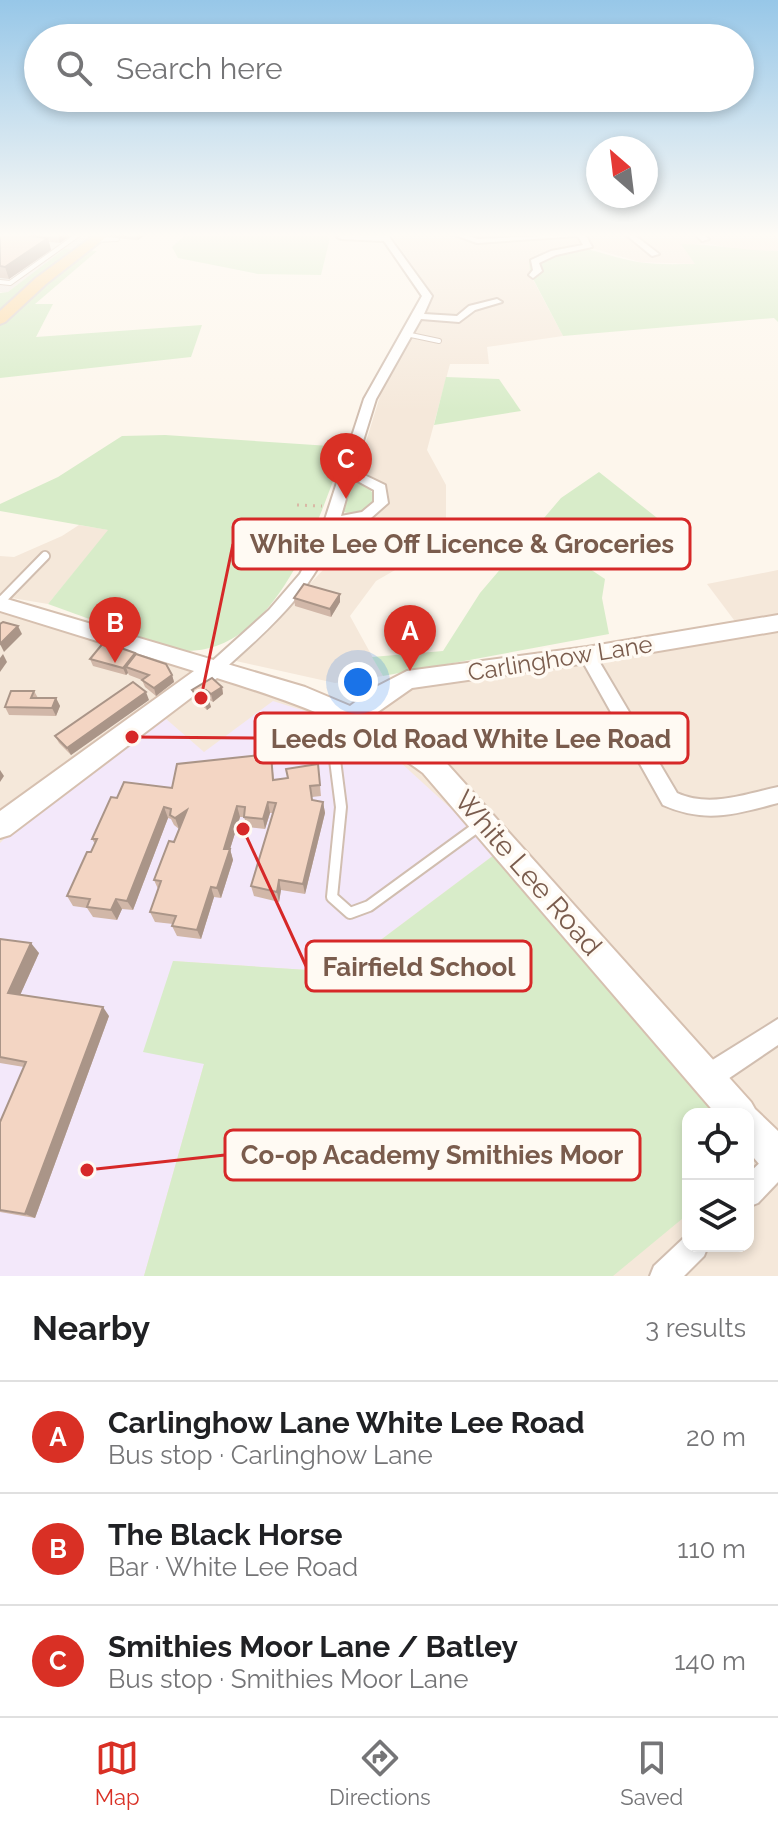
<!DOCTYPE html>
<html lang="en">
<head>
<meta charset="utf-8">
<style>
  :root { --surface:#fff; --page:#f2f2f2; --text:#202124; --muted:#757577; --line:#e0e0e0; --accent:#d93025 }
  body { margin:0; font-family:Raleway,sans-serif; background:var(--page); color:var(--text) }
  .controls { position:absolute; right:24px; bottom:24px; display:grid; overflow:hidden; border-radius:16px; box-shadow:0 4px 12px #0003 }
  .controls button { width:72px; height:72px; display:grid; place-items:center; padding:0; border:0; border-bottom:2px solid var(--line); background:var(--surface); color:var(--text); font:40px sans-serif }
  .compass { position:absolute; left:586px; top:136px; width:72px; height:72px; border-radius:50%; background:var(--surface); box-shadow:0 4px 12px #0003; rotate:332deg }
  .you { position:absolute; left:358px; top:682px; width:28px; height:28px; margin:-20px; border:6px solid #fff; border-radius:50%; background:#1a73e8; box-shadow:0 0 0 12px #1a73e833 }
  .badge { display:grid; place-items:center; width:52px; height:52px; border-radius:50%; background:var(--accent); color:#fff; font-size:26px; font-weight:700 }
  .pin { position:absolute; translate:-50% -66px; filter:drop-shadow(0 2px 4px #0008) }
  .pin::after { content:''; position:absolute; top:42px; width:28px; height:24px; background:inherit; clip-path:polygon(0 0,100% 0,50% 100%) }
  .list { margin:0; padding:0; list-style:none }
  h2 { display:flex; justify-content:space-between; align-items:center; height:104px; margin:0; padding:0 32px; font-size:34px }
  h2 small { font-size:26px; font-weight:400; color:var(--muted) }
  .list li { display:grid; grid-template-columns:52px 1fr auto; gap:24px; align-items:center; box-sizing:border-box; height:112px; padding:0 32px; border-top:2px solid var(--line) }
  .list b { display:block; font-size:30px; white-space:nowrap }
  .list p { margin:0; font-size:26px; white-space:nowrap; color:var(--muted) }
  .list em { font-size:26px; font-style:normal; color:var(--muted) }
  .icon { flex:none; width:44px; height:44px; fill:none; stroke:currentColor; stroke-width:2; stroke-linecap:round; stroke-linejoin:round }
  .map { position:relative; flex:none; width:778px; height:1276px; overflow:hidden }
  .search { position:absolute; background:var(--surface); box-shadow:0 4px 12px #0003; left:24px; right:24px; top:24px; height:88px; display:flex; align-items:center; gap:20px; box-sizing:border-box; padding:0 28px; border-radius:44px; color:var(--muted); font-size:30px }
  .sheet { height:440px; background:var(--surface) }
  nav { display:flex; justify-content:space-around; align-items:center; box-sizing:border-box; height:112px; border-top:2px solid var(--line); background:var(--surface); font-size:22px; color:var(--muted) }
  nav a { display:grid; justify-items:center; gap:4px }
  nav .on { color:var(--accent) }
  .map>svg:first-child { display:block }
  .residential { fill:#f5e8da; fill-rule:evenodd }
  .industrial { fill:#efe9e4 }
  .education { fill:#f3e8fa }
  .green { fill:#d8ecc9 }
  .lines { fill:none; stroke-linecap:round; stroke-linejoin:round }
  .lane-far2-casing { stroke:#d1beb0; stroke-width:6 }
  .lane-far1-casing { stroke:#d1beb0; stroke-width:12 }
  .lane-casing { stroke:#d1beb0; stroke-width:14 }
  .street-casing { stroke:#d1beb0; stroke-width:4 }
  .secondary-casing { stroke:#d6c0b0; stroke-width:4 }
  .primary-casing { stroke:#dad1cd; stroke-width:4 }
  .path { stroke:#d9b8a5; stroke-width:3; stroke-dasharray:2 6; stroke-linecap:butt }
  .lane-far2 { stroke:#fff; stroke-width:4 }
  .lane-far1 { stroke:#fff; stroke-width:8 }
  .lane { stroke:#fff; stroke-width:10 }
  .street { fill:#fff; fill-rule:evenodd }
  .secondary { fill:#fff; fill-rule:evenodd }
  .primary { fill:#fbd9a5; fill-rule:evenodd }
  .wall { fill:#d1b7a8 }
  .shaded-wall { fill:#aa9588 }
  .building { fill:#f3d5c3; stroke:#aa9588; stroke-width:2 }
  .labels { text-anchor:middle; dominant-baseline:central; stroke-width:7; stroke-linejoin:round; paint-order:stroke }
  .street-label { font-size:24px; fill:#7a5c4d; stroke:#fffaf3 }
  .near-street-label { font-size:28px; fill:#7a5c4d; stroke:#fffaf3 }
  .leader { fill:none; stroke:#d62828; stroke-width:3 }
  .callout-dot { fill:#d62828; stroke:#fffaf3; stroke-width:3 }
  .callout { fill:#fffaf3; stroke:#d62828; stroke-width:3 }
  .callout-label { font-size:26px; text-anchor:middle; font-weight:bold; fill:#7a5c4d }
</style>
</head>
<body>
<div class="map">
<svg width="778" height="1276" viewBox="0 0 778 1276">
  <rect width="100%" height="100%" fill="#fdf6ec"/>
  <g class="residential">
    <path d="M328 234H778V251H741L711 244 682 245 696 264 640 262 581 245 530 274 563 336 487 347 489 364H450L427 450 446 485V520L456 535 376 581 350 616 383 676 335 683 236 661 323 570 342 526 378 514 389 501 387 486 358 468 387 373 434 296 392 236Z"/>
    <path d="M79 525 109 530 48 604 0 596V556L14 557 62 536Z"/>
    <path d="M778 570V1276H0V604L353 717 407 680 740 628 707 584ZM688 1114H748V1246H688Z"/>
  </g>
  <path class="industrial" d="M0 234H97L76 250 64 249 7 293 0 292Z"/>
  <path class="education" d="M273 701 346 724 388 751 458 815 494 855 338 972 173 961 204 1064 144 1276H0V843L34 810 165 718 204 752Z"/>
  <g class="green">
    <path d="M186 234H328L326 237 330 238 321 275 258 274 178 258 172 247Z"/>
    <path d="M681 244C714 244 745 251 778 251V322L774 318 563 336 530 273 529 260C587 237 584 252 638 262 656 265 677 264 695 264Z"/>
    <path d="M64 249 97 251 35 304H53L36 337 202 325 191 357 0 378V293L8 292Z"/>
    <path d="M446 377 499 379 521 411 434 425Z"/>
    <path d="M165 435 345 447C321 515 278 652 186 651 175 651 162 644 151 641 116 629 82 616 48 604L108 530 0 511V504L58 477 122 436Z"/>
    <path d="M599 472 661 521 577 534 569 555 605 579 602 598 609 634 383 676 372 657 443 651 480 593 561 498Z"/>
    <path d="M351 479 369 487 375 498C367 510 357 515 343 512Z"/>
    <path d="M494 855 721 1114H688V1214L613 1276H144L204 1064 143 1052 173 961 338 972Z"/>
  </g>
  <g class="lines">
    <g class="lane-far2-casing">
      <g id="lane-far2">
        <path d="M95 240 117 239"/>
        <path d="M0 282 10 283 79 234"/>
        <path d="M406 334 439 341"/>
      </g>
    </g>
    <g class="lane-far1-casing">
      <path id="lane-far1" d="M0 602 45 556"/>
    </g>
    <g class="lane-casing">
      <path id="lane" d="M262 759 316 751 334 752 341 807 332 897 350 913 369 906 480 825"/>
    </g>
    <g class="street-casing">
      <g id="street">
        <path d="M379 234H387L432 296 424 314 457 316 469 306 497 299 502 302 475 310 459 322 421 319 376 399 354 470 385 485 388 503 371 518 338 525C316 589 269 629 221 672H209L207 668 209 664 269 610 300 574 320 535 364 399 422 296 384 241 341 239 337 237 341 235 381 236ZM352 478 374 490V502L362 512 341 516Z"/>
        <path d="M452 234H462L478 239 585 234 592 247 556 255 539 263 542 271 533 278 529 275 533 270 531 260 551 251 583 245 578 236 477 243Z"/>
        <path d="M625 234H633L659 254 652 256Z"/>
        <path d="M695 234H703L709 239 702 241Z"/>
        <path d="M587 649 593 651 677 793C710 808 745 794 778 787V803C735 814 706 824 663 805L579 655 581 651Z"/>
        <path d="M778 1019V1045L716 1087 707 1090 698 1087 695 1078 698 1069Z"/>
        <path d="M778 1150V1182L758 1203 748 1207V1174L769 1154Z"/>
        <path d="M688 1234V1246H708L704 1256 684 1276H650L654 1266Z"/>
      </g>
    </g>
    <g class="secondary-casing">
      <path id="secondary" d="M0 597 305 687 350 706 374 688 407 671 587 647 778 615V631L587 663 412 688 372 716 397 727 441 757 751 1102 755 1109 778 1131V1176L765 1171 748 1151V1114H716L423 773C355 723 297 703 217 678L10 835 0 838V811L194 671 0 611Z"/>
    </g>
    <g class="primary-casing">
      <path id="primary" d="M96 234H110L46 284 5 322 0 324V311L36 278Z"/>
    </g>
    <path class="path" d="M297 505 322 506"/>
    <use href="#lane-far2" class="lane-far2"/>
    <use href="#lane-far1" class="lane-far1"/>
    <use href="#lane" class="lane"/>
    <use href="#street" class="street"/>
    <use href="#secondary" class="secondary"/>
    <use href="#primary" class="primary"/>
  </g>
  <g class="wall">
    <path d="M0 234H73L60 243 49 242 51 250 9 279 0 278Z"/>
    <path d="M110 234H142L143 236 138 240 125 239 109 237V235Z"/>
    <path d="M294 598 340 602 331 617 295 606Z"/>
    <path d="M135 653 136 655 172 675 174 682 156 696 145 687 142 680 129 675 128 673 126 675 93 666 90 659Z"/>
    <path d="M222 687 223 694 213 702 207 698 211 707 207 710 194 698 192 690Z"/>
    <path d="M34 691 38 698H56L60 706 56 716 9 715 5 707Z"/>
    <path d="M149 700 71 755 59 743 55 736Z"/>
    <path d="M271 754 274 780 288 778 318 764 321 796 312 797V801L323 802 325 813 305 894 281 890 279 902 254 896 251 886 273 813H270L265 829 247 827 244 817H240L230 849 233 860 221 898 214 897 201 939 177 936 172 926 173 924 155 922 150 912 158 889 154 880 174 842 179 829 174 825 171 819 168 818 133 910 122 909 117 920 93 917 87 908 73 906 67 896 95 844 92 839 117 798 172 788Z"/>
    <path d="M0 939 39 953 20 995 109 1016 35 1218 0 1212V1122L24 1067 0 1063Z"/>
  </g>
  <g class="shaded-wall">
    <path d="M34 234H41L43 241 48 238 51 250 9 279 5 267 30 236Z"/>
    <path d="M57 234H73L60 243Z"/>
    <path d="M136 234H142L143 236 138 240Z"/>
    <path d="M340 594V602L331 617 330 609Z"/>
    <path d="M18 626 22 634 4 652 0 644Z"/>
    <path d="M135 653 137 660 126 667 128 673 126 675 123 668Z"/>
    <path d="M3 654 7 662 0 672V658Z"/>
    <path d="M172 675 174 682 156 696 154 688Z"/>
    <path d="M222 687 223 694 213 702 211 694Z"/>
    <path d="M146 692 149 700 71 755 67 748Z"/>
    <path d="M56 698 60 706 56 716 52 708Z"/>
    <path d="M209 700 211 707 207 710 205 703Z"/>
    <path d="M0 770 4 776 0 782Z"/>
    <path d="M268 802 270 813 265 829 263 819Z"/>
    <path d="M323 802 325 813 305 894 303 884Z"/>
    <path d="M237 806 240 817 227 859 224 849Z"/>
    <path d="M164 807 168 818 133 910 127 901Z"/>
    <path d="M187 810 179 829 175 818Z"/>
    <path d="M230 849 233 860 221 898 217 888Z"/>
    <path d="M279 880 281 890 279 902 277 892Z"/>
    <path d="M211 887 214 897 201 939 197 930Z"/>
    <path d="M116 899 122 909 117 920 111 910Z"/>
    <path d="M31 943 39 953 17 1002 8 993Z"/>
    <path d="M103 1007 109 1016 35 1218 25 1214Z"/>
  </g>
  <g class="building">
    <path d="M0 234H34L30 236 48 238 5 267 0 266Z"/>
    <path d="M110 234H125V236L109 235Z"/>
    <path d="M304 584 340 594 330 609 294 598Z"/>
    <path d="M3 622 18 626 0 644V624Z"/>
    <path d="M104 642 135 653 123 668 90 659Z"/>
    <path d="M136 654 166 664 172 675 154 688 142 680 149 675 126 667Z"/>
    <path d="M212 678 222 687 211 694 206 690 202 693 209 700 205 703 192 690Z"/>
    <path d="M133 682 146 692 67 748 55 736Z"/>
    <path d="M11 691H34L31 698H56L52 708 5 707Z"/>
    <path d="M271 754 273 780 288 778 286 769 318 764 320 785 310 786 312 800 323 802 303 884 279 880 277 892 251 886 276 803 268 802 263 819 244 817 245 807 237 806 224 849H230L217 888 211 887 197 930 172 926 176 916 150 912 161 881 154 880 169 841 174 842 187 810 175 818 170 815 171 809 164 807 127 901 116 899 111 910 87 907 90 899 67 896 87 852H91L97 839H92L111 797 117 798 124 782 172 788 177 764Z"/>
    <path d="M0 939 31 943 8 993 103 1007 25 1214 0 1210V1122L26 1062 0 1057Z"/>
  </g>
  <linearGradient id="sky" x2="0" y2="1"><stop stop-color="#97c7e8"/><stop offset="0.57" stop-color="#fefbf6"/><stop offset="1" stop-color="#fefbf6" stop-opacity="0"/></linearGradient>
  <rect width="778" height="412" fill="url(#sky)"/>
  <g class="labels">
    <g class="street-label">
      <text transform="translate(560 658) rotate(-9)">Carlinghow Lane</text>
    </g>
    <g class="near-street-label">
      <text transform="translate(528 873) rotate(49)">White Lee Road</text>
    </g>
  </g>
  <path class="leader" d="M201 698L233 544M132 737L255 738M243 829L306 966M87 1170L225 1155"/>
  <g class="callout-dot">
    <circle cx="201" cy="698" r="8"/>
    <circle cx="132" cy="737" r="8"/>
    <circle cx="243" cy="829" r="8"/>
    <circle cx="87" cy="1170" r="8"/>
  </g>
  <g class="callout">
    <rect x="233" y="519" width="457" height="50" rx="8"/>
    <rect x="255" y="713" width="433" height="50" rx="8"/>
    <rect x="306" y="941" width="225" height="50" rx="8"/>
    <rect x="225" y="1130" width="415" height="50" rx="8"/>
  </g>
  <g class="callout-label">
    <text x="462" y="553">White Lee Off Licence &amp; Groceries</text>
    <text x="471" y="748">Leeds Old Road White Lee Road</text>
    <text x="419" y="976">Fairfield School</text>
    <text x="432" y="1164">Co-op Academy Smithies Moor</text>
  </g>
</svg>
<div class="controls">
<button><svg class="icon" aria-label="locate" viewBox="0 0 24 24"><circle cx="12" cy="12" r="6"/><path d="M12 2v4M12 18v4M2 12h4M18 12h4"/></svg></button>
<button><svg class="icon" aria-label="layers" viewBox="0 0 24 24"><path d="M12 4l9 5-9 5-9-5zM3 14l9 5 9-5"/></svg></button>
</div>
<svg class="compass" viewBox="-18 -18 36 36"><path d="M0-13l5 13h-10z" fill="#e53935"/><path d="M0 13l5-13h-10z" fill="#757577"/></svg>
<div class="you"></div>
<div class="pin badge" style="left:410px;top:671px">A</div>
<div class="pin badge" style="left:115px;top:663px">B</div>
<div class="pin badge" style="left:346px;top:499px">C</div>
<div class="search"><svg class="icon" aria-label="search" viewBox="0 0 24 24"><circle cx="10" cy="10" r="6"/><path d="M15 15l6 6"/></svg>Search here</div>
</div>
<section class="sheet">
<h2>Nearby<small>3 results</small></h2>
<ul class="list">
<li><span class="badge">A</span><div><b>Carlinghow Lane White Lee Road</b><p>Bus stop · Carlinghow Lane</p></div><em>20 m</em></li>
<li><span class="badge">B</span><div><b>The Black Horse</b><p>Bar · White Lee Road</p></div><em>110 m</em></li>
<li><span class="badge">C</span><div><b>Smithies Moor Lane / Batley</b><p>Bus stop · Smithies Moor Lane</p></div><em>140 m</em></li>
</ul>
</section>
<nav>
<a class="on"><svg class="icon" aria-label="map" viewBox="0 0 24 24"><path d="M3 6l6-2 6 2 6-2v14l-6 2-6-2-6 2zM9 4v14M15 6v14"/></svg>Map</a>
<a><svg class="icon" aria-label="directions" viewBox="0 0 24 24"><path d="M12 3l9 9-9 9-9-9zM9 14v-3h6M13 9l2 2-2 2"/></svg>Directions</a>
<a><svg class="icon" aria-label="saved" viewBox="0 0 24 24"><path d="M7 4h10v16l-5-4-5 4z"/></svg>Saved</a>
</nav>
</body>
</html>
